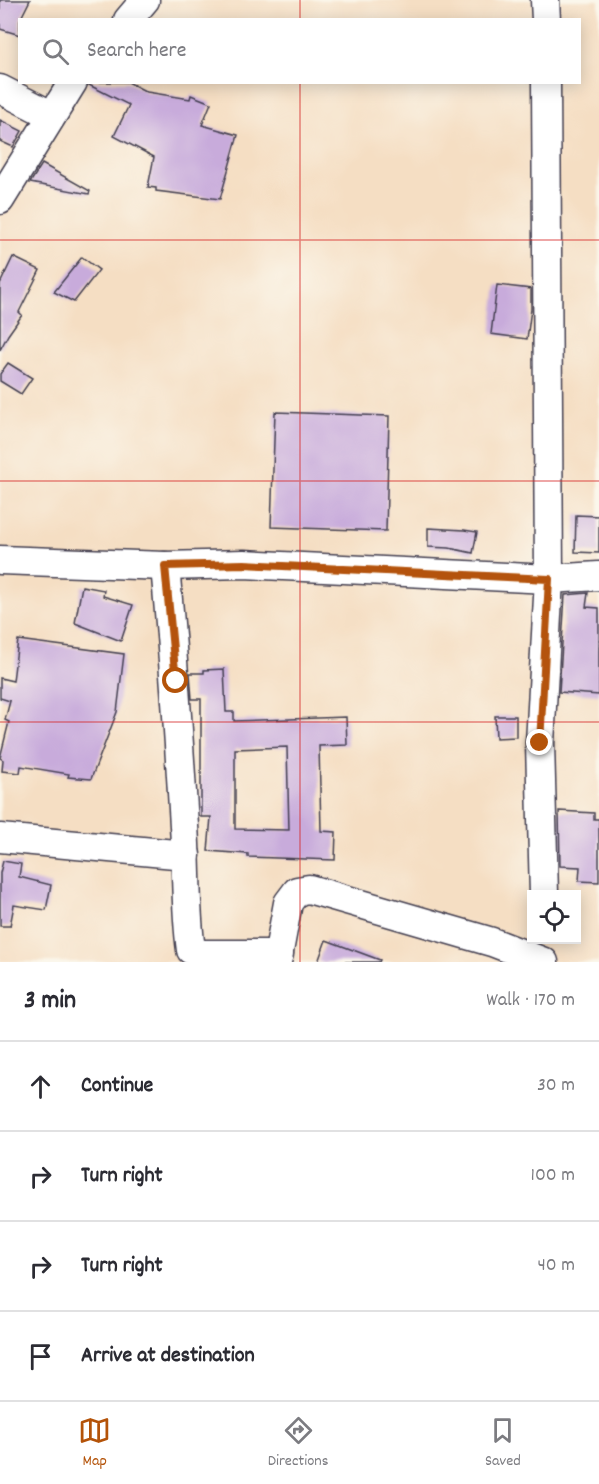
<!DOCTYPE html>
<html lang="en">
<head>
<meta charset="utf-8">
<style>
  :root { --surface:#fff; --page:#f2f2f3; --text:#2b2b33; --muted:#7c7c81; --line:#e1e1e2; --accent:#b45309 }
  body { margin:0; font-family:Dekko,sans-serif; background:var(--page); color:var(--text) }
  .controls { position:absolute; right:18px; bottom:18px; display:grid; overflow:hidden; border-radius:0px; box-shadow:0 3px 15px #0003 }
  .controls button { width:54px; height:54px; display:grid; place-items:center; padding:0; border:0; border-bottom:2px solid var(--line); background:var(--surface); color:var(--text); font:30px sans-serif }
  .stop { position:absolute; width:18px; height:18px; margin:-14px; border:4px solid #b45309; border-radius:50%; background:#fff }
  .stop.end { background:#b45309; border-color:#fff; box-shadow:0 2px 6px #0008 }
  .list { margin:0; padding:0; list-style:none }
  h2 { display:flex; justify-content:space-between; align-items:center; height:78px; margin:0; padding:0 24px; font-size:26px }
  h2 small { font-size:20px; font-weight:400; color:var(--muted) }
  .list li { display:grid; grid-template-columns:39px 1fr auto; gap:18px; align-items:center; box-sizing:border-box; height:90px; padding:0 24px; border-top:2px solid var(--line) }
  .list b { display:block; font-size:22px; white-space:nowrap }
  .list em { font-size:20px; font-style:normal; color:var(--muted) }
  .icon { flex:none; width:33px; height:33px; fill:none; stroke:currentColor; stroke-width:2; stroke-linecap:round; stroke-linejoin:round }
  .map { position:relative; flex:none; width:599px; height:962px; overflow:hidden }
  .search { position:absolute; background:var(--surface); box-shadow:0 3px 15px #0003; left:18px; right:18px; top:18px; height:66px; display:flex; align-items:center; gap:15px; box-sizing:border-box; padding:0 21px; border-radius:0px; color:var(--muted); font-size:22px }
  .sheet { height:438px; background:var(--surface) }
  nav { display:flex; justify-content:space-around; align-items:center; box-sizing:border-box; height:84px; border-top:2px solid var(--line); background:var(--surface); font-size:16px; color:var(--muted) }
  nav a { display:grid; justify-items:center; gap:3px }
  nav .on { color:var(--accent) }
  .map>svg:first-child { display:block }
  .building { fill:#c8abdb; fill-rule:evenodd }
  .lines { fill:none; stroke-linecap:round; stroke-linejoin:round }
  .minor-casing { stroke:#423e4f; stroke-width:31 }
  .minor { stroke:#fff; stroke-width:28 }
  .route { stroke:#b45309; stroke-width:8 }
  .grid { fill:none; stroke:#d62828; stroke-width:1.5; stroke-opacity:0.55 }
</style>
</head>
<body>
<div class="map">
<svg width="599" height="962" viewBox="0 0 599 962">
  <rect width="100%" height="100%" fill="#fbf7ec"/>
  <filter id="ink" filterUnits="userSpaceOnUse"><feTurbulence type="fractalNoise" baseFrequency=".0167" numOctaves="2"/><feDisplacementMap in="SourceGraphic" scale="12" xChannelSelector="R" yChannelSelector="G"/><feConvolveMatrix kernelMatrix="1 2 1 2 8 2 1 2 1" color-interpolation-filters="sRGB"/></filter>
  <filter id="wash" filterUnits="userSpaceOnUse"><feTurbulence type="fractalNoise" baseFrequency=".008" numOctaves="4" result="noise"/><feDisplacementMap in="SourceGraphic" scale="24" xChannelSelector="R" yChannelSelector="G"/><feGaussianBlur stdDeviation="1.35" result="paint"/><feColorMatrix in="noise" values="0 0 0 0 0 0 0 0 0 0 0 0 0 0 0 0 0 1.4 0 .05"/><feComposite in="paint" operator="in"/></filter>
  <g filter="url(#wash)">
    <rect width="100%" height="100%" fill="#f5dec3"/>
    <g id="blocks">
      <g class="building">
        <path d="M0 0H30L20 20V35L0 29Z"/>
        <path d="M89 82H128L147 92 190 99 191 95 211 103 202 125 238 135 220 199 156 191V188L148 187 154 157 114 136 129 105 89 85Z"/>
        <path d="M0 120 22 131 13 147 0 141Z"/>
        <path d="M42 164 90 191 89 194 30 183Z"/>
        <path d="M13 257 40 270 19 312 22 315 8 335 0 350V284Z"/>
        <path d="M82 257 99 270 74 302 54 292Z"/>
        <path d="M497 285 531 289V309L527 339 491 334Z"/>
        <path d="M8 363 32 378 21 394 0 381V374Z"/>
        <path d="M275 412 389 416 386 531 271 527Z"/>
        <path d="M576 515 599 516V553L575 552Z"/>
        <path d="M428 528 464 530 477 532 473 553 449 548 428 547Z"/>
        <path d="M82 586 104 590 103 596 133 605 121 641 75 623Z"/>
        <path d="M588 593 586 607 599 608V695L559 692 565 595Z"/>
        <path d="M18 640 124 654 117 712 91 779 68 777 69 774 21 766 20 773 2 771 3 760 0 758 9 722 5 720 10 701 0 698V678L13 681Z"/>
        <path d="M224 669 226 712H234V721L346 717 347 745 319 746 321 831 336 832 335 860 248 857V854L208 851 211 817H201V699H192L190 673H204V670ZM287 747 289 830 235 829V749Z"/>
        <path d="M495 716H516V737L496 738Z"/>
        <path d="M559 811 594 813V819H599V882L579 881 580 867 560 866Z"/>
        <path d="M3 861 21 864 19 877 51 885 46 910 14 905 10 926H0V873Z"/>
        <path d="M326 940 380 960 379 962H318Z"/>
      </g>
    </g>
  </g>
  <g filter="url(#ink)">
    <use href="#blocks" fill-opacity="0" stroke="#423e4f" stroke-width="1.5"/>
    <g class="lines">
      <g class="minor-casing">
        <g id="minor">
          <path d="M545 0 546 20"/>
          <path d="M128 20 145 0"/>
          <path d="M0 89 51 115"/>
          <path d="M0 200 73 82"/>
          <path d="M0 560 165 566 244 564 549 579 599 576"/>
          <path d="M165 566C173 653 179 739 184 826 187 867 185 909 191 950L202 954H279"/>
          <path d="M0 838 186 855"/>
          <path d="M544 894 540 743 549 579 546 82"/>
          <path d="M277 962 288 903 297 891 309 889 492 942 544 962"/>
        </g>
      </g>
      <use href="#minor" class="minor"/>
    </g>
  </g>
  <g class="lines" filter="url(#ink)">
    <path class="route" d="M176 681 165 566 244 564 549 579 540 743"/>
  </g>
  <path class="grid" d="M300 0V20M300 82V962M0 240H599M0 481H599M0 722H599"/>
</svg>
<div class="controls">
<button><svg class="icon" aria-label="locate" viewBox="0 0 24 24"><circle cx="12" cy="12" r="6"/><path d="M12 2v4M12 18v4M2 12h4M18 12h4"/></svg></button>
</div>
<div class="stop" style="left:176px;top:681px"></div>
<div class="stop end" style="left:540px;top:743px"></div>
<div class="search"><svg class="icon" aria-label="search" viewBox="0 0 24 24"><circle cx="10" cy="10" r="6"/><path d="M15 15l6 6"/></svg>Search here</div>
</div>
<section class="sheet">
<h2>3 min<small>Walk · 170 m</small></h2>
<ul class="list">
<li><svg class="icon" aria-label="ahead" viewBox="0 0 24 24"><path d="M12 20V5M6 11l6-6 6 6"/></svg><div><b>Continue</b></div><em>30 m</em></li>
<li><svg class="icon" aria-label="right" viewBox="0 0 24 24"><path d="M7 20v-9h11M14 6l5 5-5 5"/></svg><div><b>Turn right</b></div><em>100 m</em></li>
<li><svg class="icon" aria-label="right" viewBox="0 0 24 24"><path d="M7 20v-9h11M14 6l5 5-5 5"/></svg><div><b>Turn right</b></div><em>40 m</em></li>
<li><svg class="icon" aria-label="arrive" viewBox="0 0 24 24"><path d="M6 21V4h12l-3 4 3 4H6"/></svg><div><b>Arrive at destination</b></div></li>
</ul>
</section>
<nav>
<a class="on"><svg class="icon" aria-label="map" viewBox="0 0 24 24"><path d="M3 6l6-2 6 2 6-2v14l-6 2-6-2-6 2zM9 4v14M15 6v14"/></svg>Map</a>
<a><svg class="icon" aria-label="directions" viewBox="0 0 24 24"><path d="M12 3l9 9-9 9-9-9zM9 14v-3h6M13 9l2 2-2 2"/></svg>Directions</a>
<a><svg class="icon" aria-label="saved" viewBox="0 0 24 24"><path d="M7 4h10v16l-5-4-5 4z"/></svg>Saved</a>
</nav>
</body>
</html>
